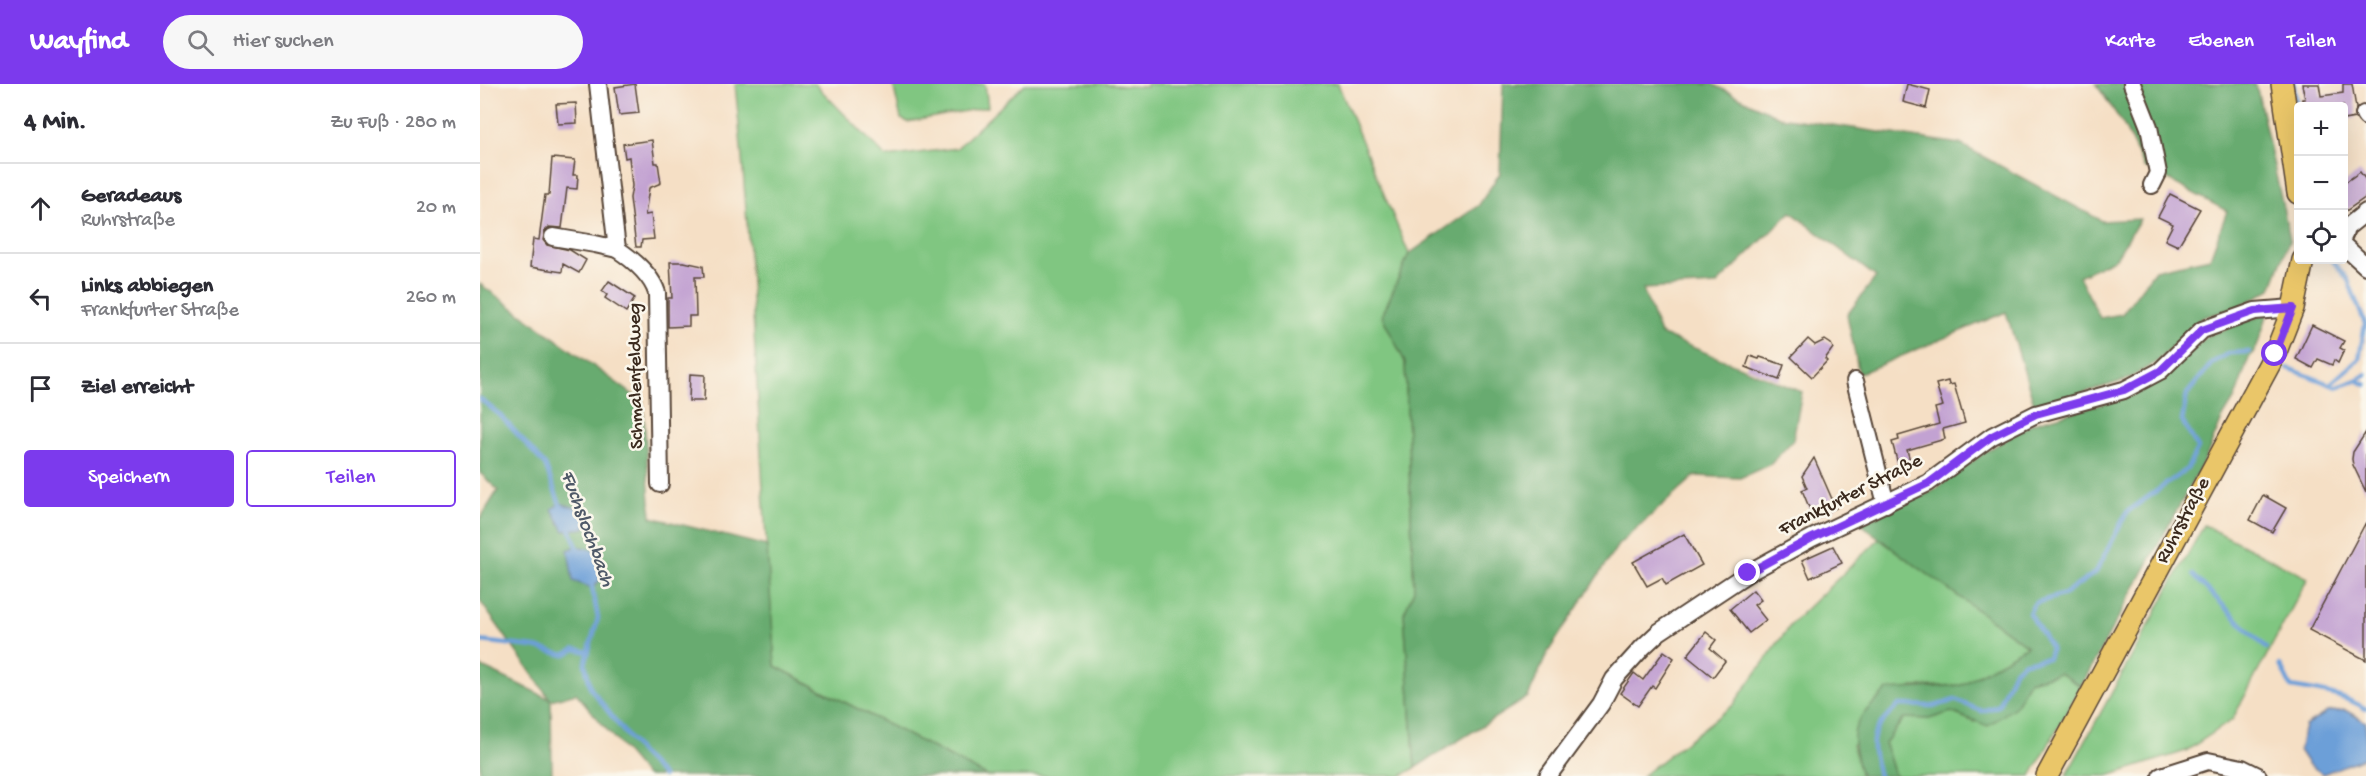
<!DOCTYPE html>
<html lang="de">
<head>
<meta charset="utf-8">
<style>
  :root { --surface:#fff; --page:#f7f7f7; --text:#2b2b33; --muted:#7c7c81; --line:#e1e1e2; --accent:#7c3aed }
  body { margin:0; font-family:"Gochi Hand",sans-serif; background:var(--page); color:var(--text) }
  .controls { position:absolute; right:18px; top:18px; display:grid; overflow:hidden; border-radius:6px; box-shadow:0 6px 24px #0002 }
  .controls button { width:54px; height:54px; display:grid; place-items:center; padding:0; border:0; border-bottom:2px solid var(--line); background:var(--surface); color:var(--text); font:30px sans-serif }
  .stop { position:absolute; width:18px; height:18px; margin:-14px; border:4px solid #7c3aed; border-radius:50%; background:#fff }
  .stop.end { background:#7c3aed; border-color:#fff; box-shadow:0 2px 6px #0008 }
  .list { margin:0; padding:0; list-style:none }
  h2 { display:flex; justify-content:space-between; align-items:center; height:78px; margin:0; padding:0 24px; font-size:26px }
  h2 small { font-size:20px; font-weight:400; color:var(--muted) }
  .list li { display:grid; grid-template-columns:39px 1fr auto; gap:18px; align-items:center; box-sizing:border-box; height:90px; padding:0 24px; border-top:2px solid var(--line) }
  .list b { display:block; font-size:22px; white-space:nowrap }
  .list p { margin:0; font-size:20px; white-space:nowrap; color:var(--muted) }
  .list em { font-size:20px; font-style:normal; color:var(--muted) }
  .actions { display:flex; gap:12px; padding:18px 24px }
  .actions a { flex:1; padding:14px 0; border:2px solid var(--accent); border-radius:6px; text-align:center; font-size:21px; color:var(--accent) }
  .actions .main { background:var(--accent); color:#fff }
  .icon { flex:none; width:33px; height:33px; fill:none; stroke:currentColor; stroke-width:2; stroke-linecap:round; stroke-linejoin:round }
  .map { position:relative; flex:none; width:1886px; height:692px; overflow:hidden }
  header { display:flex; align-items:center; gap:36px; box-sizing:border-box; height:84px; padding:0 30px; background:var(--accent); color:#fff }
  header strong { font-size:28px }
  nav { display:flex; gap:33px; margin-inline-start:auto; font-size:21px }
  .search { width:420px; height:54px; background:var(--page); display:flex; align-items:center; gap:15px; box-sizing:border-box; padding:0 21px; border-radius:33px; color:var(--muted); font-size:22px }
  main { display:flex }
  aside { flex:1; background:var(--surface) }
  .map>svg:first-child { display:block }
  .green { fill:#80c681; stroke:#5e7850; stroke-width:1.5 }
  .forest { fill:#68ab6f; stroke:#526a46; stroke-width:1.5 }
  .water { fill:#6c9fd8; stroke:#54647b; stroke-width:1.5 }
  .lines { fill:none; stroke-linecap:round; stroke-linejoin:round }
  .stream { stroke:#6c9fd8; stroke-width:4.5 }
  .building { fill:#c2a2d2 }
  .minor-casing { stroke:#574537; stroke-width:20 }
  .major-casing { stroke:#574537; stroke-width:24 }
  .minor { stroke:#fff; stroke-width:16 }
  .major { stroke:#eac669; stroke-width:21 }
  .route { stroke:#7c3aed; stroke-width:8 }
  .labels { text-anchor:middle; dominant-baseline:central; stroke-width:5; stroke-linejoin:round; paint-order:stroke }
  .street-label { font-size:20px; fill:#3b2a1e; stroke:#fbf7ec }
  .water-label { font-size:21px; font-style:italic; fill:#4f5968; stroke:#fbf7ec }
</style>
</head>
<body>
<header>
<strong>Wayfind</strong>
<div class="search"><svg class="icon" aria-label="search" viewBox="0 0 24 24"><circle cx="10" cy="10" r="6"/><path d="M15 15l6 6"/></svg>Hier suchen</div>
<nav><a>Karte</a><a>Ebenen</a><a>Teilen</a></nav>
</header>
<main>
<aside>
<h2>4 Min.<small>Zu Fuß · 280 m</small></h2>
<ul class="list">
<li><svg class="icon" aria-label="ahead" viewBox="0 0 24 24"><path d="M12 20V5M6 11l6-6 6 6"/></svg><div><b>Geradeaus</b><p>Ruhrstraße</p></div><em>20 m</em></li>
<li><svg class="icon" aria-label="left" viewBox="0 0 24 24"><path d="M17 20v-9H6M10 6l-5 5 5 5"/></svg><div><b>Links abbiegen</b><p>Frankfurter Straße</p></div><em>260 m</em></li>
<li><svg class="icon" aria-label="arrive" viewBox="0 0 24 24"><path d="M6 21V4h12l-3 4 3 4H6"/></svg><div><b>Ziel erreicht</b></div></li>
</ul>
<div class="actions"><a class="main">Speichern</a><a>Teilen</a></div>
</aside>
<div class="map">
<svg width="1886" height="692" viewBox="0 0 1886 692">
  <rect width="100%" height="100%" fill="#fbf7ec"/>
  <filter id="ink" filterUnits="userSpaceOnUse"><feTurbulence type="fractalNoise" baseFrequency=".0167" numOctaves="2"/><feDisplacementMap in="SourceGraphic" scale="12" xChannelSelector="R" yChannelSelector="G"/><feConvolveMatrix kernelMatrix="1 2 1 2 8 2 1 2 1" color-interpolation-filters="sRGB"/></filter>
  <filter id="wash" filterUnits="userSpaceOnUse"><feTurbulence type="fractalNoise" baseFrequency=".008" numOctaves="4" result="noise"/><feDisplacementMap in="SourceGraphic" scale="24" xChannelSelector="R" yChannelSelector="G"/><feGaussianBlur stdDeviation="1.35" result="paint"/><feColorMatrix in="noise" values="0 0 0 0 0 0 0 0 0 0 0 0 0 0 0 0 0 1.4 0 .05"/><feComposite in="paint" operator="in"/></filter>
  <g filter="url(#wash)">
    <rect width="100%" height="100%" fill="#f5dfc5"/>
    <g class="green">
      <path d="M255 0H335L406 73 477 64 545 0H616L667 3V0H858L929 170 902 232 925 278 934 507 924 529 935 684 921 692H507L295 582C279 388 275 193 255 0Z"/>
      <path d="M413 0H505L508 23 428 38 421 35Z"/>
      <path d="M1724 441 1828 494 1752 636 1706 667 1628 692H1586Z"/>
      <path d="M1399 455 1547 562 1482 601 1432 603 1372 661 1381 692H1162L1253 621 1312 539Z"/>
      <path d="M1580 589 1601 602 1551 692H1415L1405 659 1424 634 1449 635 1471 628 1494 638 1535 623 1549 597Z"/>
    </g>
    <g class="forest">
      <path d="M1023 0H1232L1299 33 1480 60 1622 137 1660 135 1636 174 1599 192 1620 234 1642 230 1675 186 1730 174 1747 127 1664 83 1643 40 1616 0H1776L1810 155 1791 205 1757 224 1720 234 1677 278 1646 296 1555 323 1526 228 1379 290 1367 231 1396 193 1311 128 1236 201 1163 205 1180 250 1322 308 1313 356 1291 380 1260 394 1215 392 1138 461 1068 568 1048 613 935 684 924 529 934 506 925 278 902 232 929 170 999 121 1020 89Z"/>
      <path d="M0 200 163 318 171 433 287 462 295 582 507 692H166L96 609 71 616 72 692H0V582L70 615 0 517V435L18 406 0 389Z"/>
      <path d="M1788 229 1777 263 1769 274 1755 314 1742 335 1726 373 1601 602 1580 589 1549 597 1535 623 1508 642 1471 628 1449 635 1424 634 1405 659 1415 692H1381C1367 643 1372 640 1407 606L1482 601 1547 562 1413 465 1380 439 1453 407 1505 368 1553 339 1655 311 1687 290 1727 252Z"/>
    </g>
    <g class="water">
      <path d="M80 419 96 424 108 435 105 444 84 447 72 425Z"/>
      <path d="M97 462 119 467 120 496 112 504 93 497 88 466Z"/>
      <path d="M1865 626 1886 638V673L1843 690 1828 680 1819 666 1825 642 1847 628Z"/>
    </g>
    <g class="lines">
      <g class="stream">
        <path d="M1814 0 1818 29"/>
        <path d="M1808 284 1857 303 1877 296 1886 290"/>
        <path d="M1877 296 1886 301"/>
        <path d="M1850 300 1879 275 1885 240 1868 196 1852 176"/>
        <path d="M0 315 20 331 65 381 81 423"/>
        <path d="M89 442 99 468"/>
        <path d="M1713 491 1786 564"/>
        <path d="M111 498 118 534 105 580 111 605 160 669 183 692"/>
        <path d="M0 557 54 563 84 571 95 565 108 568"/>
        <path d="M1800 581 1811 603C1837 607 1864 611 1886 625"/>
        <path d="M1399 692C1388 652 1390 649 1419 621L1455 622 1475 616 1502 627 1518 622 1534 587 1544 578 1568 574 1571 564 1549 529 1555 519 1585 510 1616 488 1647 428 1707 385 1718 364 1702 337 1707 310 1732 279 1749 269 1769 268"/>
      </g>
    </g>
    <g id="blocks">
      <g class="building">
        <path d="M155 0 159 29 139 31 135 3Z"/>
        <path d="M1427 0 1450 6 1446 24 1423 18Z"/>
        <path d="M1822 0H1839L1841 12 1863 9V0H1872L1876 24 1875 34 1863 36V22H1822V15H1825Z"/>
        <path d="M96 19 97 39 78 40 76 20Z"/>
        <path d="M172 56 175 79H178L181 99 169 104 165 131 171 130 174 155 162 156 161 163H156L150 114 152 102 149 73 145 74 143 60Z"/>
        <path d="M72 74 95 76 93 91H98L97 105 87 104 82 144 69 143 65 147 63 156 67 161 90 166 106 176 99 189 83 180 82 188 50 183 53 155 59 156 65 111H69Z"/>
        <path d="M1880 88 1886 96V113L1863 129V100Z"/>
        <path d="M1690 110 1720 125 1698 162 1685 156 1693 140 1678 133Z"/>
        <path d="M190 178H204L223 182 224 193H215L216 232H209V242L188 243V214H192Z"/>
        <path d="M129 197 155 214 146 228 125 214 127 211 122 207Z"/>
        <path d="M1832 241 1864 257 1860 264 1864 266 1858 279 1854 276 1852 281 1838 275 1833 284 1816 275Z"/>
        <path d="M1328 255 1335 261 1345 256 1351 260 1353 264 1345 275 1347 277 1332 293 1311 273Z"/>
        <path d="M1270 272 1279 275 1280 273 1304 281 1299 296 1266 283Z"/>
        <path d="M210 290 225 291 224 317H209Z"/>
        <path d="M1468 297 1469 301 1474 300 1485 339 1463 345 1465 355 1427 366 1431 380 1419 384 1412 358 1419 356 1418 352 1459 340 1455 324 1463 322 1456 300Z"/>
        <path d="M1886 348V408L1873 381 1872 375 1873 368Z"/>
        <path d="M1334 374 1356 424 1333 433 1322 406 1327 404 1322 392Z"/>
        <path d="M1783 411 1806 424 1792 448 1770 436Z"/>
        <path d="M1886 438V576L1829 546Z"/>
        <path d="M1204 450 1222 481 1186 501 1182 494 1167 502 1153 478Z"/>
        <path d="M1353 462 1362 479 1330 494 1322 476Z"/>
        <path d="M1273 506 1281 516 1274 521 1286 536 1269 549 1250 525Z"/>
        <path d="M1226 548 1236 556 1230 564 1245 577 1233 593 1207 572Z"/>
        <path d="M1184 567 1194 574 1175 604 1172 602 1158 622 1140 609 1154 589 1163 596Z"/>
      </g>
    </g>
  </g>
  <g filter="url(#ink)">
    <use href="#blocks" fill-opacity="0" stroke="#574537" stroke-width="1.5"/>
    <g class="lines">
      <g class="minor-casing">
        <g id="minor">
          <path d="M118 0 137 165C152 175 171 190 177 209L180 400"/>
          <path d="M1652 0 1669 43 1678 89 1672 101"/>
          <path d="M1884 30 1886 33"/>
          <path d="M1864 151 1866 144 1886 128"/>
          <path d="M73 153 115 160 137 165"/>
          <path d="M1864 162 1886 182"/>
          <path d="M1375 297 1406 420"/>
          <path d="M1068 692 1121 620 1134 595 1163 563 1179 548 1268 489 1332 454 1448 399 1512 352 1556 330 1644 306 1680 287 1722 246 1775 227 1813 224"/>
          <path d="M1681 692 1728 677 1762 684 1778 692"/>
        </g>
      </g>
      <g class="major-casing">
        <g id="major">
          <path d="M1802 0 1818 109"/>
          <path d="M1567 692 1795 270 1813 224 1823 176"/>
        </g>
      </g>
      <use href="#minor" class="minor"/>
      <use href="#major" class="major"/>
    </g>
  </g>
  <g class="lines" filter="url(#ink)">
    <path class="route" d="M1268 489 1332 454 1449 399 1512 352 1556 330 1644 306 1680 287 1722 246 1775 227 1813 224 1795 270"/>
  </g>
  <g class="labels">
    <g class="street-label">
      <text transform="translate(157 292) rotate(-91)">Schmalenfeldweg</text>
      <text transform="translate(1371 412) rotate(-27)">Frankfurter Straße</text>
      <text transform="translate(1704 437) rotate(-62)">Ruhrstraße</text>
    </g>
    <g class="water-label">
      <text transform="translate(106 445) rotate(70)">Fuchslochbach</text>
    </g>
  </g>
</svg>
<div class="controls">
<button>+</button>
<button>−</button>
<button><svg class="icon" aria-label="locate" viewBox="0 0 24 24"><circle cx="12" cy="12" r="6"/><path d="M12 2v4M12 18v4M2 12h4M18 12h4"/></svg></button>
</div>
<div class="stop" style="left:1795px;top:270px"></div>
<div class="stop end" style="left:1268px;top:489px"></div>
</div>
</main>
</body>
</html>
